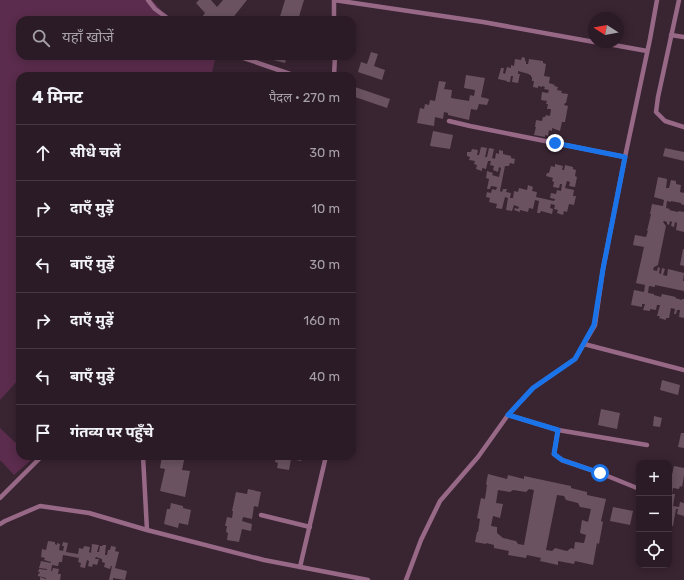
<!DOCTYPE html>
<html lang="hi">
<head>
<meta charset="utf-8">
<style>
  :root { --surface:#2b1b26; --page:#33242e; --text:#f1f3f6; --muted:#a6a1a7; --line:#473943 }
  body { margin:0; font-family:Rubik,"Noto Sans Devanagari",sans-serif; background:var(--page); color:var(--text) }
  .controls { position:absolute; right:12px; bottom:12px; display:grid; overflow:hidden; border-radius:8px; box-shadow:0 2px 10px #0003 }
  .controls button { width:36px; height:36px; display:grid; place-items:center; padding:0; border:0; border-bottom:1px solid var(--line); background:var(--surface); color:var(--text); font:20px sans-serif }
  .compass { position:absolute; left:588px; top:12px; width:36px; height:36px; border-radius:50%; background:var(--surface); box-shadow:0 2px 10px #0003; rotate:281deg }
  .stop { position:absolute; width:12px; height:12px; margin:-9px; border:3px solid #1a73e8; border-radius:50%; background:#fff }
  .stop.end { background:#1a73e8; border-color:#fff; box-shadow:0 1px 4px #0008 }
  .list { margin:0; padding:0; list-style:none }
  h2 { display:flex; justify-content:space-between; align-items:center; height:52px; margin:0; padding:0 16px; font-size:17px }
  h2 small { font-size:13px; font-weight:400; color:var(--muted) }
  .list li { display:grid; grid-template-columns:26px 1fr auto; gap:12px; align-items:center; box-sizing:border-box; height:56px; padding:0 16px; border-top:1px solid var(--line) }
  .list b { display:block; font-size:15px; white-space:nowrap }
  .list em { font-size:13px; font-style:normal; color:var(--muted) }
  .icon { flex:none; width:22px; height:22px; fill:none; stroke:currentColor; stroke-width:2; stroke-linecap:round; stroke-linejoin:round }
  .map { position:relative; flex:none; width:684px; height:580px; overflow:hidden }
  .search { position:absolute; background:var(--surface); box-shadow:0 2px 10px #0003; left:16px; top:16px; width:340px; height:44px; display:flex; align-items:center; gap:10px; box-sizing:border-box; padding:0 14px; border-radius:12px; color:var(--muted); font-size:15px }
  .panel { position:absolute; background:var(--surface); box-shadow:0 2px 10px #0003; left:16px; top:72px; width:340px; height:388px; border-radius:12px }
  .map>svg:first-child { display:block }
  .green { fill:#5b2c4d }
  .building { fill:#6a5261; fill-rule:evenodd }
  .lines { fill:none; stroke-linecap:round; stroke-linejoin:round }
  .service { stroke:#976987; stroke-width:4.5 }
  .route { stroke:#1a73e8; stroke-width:5 }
</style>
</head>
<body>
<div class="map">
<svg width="684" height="580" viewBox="0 0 684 580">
  <rect width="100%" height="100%" fill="#392432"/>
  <g class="green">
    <path d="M0 0H152L170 20H20V56H216L211 76H20V378L0 400Z"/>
    <path d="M0 428 20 447V456H29L32 459 14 475 1 461H0Z"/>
  </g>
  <g class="building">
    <path d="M199 0H211L217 7 223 0H247L231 20H200L205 13 196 3Z"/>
    <path d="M285 0H304L298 20H279Z"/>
    <path d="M371 52 378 54 374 66 385 70 382 80 358 72 361 62 367 64Z"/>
    <path d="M265 56H287L285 63 265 58Z"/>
    <path d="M522 57 525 58V61H526V64H528L529 59 543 61V63L546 64 544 76 550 77 549 83 555 85 554 86 558 87 557 90 562 91 561 93 568 94 566 103H565L564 105 568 106 565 122H562L560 131 552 128V131L549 130 548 136 545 135V137L534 135 536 127H535L536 120 542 121 543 117H545L546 115 550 116 551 109H547L548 104H546L547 101 541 100 542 92 548 93 549 90 544 89 545 87 542 86V87L538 86V88L533 87 534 81H532V77H531V75H529V74L518 71V74H520L518 83 512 82 513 76H511L510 82H507V81L498 79 501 68H504L503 73 505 74 507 67 511 68V65L514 66 515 59 521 60Z"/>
    <path d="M466 75 485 78 481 97 489 99 487 105 479 104 477 110 471 109 469 120 448 115V113L444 112 443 119 435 117 434 126 417 123 420 108 424 109 425 104 429 105 430 100 435 101 439 81 446 82 444 89 452 90 451 98 469 101 470 95 474 96 475 90 464 88Z"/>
    <path d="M352 86 390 99 387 108 352 96Z"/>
    <path d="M433 131 453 135 450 149 430 146Z"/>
    <path d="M481 147 487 148 485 157H487L489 148 494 149 492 158 495 159 496 153 499 154V150L503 151V154L511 156V158L515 159 514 164 510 163 509 166H505L500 191 502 192 503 189H507L506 192 511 193 510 198H513L514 191 518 192 519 188 527 190 528 185 533 187 532 191 537 192 536 197 554 201 555 199 550 198 551 193 556 194 557 190 561 191 562 184H560L559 188 553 187 554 182 552 181 553 178 546 176 547 173H549L551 166 555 167V164L563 166 562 170H564L565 165 573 167V169L576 170 575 176 577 177 575 187 569 186 570 182 567 181 565 188 574 190 573 196H576L574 205 569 204 567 212 564 211 563 215 557 213 558 210 554 209 555 205 551 204 550 208 553 209 552 214 541 211 540 213H537L539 201 535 200 533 209 529 208 528 212 520 210V212L514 210 515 208 518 209 519 207 514 205 512 211 506 210 508 198 505 197 502 209 496 208 497 204 489 202 490 198 486 197 487 192 491 193 492 189 496 190 497 187 491 186 490 189H487L489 179 486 178 487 171 493 173 492 175 499 177 501 168 499 167 498 172 493 170 494 166 490 165 491 161H488L486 169 482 168V171L476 169 477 165 474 164 475 161 469 160 470 157 467 156V152H471L472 149 478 150 477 155H479Z"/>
    <path d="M665 148 684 152V161L663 156Z"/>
    <path d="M658 177 667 179 666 188H669L671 180 676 181V184L681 185 680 192 684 193V205L681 204V203L671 201V202L667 201 666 208 670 209 669 210 678 212 679 211 684 212V232L676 230 677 223 675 222 674 227 671 226 672 222 670 221 669 225 667 224V222L664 221 663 222 666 226 658 265 654 267 653 270 657 271 658 267 660 268 659 273 661 274 662 268 665 269 663 275 667 276 668 269 684 273 683 281H684V291L655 285V287L649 286 648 293 654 294V295L661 297 662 294 676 297 675 298 682 300V299H684V318L679 317 680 310H677L676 314H674L675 309 671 308 669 318H666V320L659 318 660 316H657L660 305H657L656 310 650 309V311L643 310 645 304H642V307L631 305 634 290 644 292 645 285 636 283 644 247 633 245 635 235 646 237 648 231H647L651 214H650L652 204 663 206 664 200 654 197Z"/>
    <path d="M683 249H684V266L680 265Z"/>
    <path d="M662 380 680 385 678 395 660 390Z"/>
    <path d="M601 409 620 413 617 429 598 425Z"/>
    <path d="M654 416 662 418 660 427 653 426Z"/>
    <path d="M681 433H684V448L678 447Z"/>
    <path d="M162 456H185L182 470 190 471 185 497 160 491 165 469 160 468Z"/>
    <path d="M276 456H302L301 461 291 459 289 470 277 468 278 463 275 462Z"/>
    <path d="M674 466 684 468V476L682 487 680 486 679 489 673 488 672 494H675L673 506 679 507 680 502 684 503V516L677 514 678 509H676L673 526 669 525V493L671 487H669V484H670Z"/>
    <path d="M488 474 507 479 508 475 524 479V476L571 486V488L587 492V495L606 499 601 521 603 522 599 544 597 543 593 565 575 561 574 564 558 561V565L540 561 541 558 527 555 526 558 508 555 509 551 494 548V545L486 543V544L475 542 477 532H478L480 519 477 518 481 498 485 499 487 485 486 484ZM529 489 534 490 524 545 518 544 516 541 503 538 497 533V527L491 526 493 516 500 518 503 504 496 503 498 490 510 492 513 490 526 492ZM557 495 564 496 566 500 578 503 580 507 591 509 588 522 582 520 580 533 586 535 584 543 575 542 574 549 571 548 567 551 555 548 552 551 546 550Z"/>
    <path d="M248 489 261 492 258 507 254 506 252 519 243 517 242 521 252 524 251 531 242 529 239 542 227 540 228 533 226 532 227 526H225L227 517 232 518 233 511H232L236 492 247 494Z"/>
    <path d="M171 503 183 506V508L191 510 188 525 179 523 178 528 164 524 167 509H170Z"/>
    <path d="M613 507 633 511 630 525 610 521Z"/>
    <path d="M48 541 55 542V544L57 545V543L60 544 59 550 63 551 64 546H62L63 542 68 543 66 552 78 554 79 548 83 549 84 546 90 547 89 552 91 553 92 544 99 545 97 552H99L100 546H102L103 545H106L105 555H107L108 550H110L111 546 116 547 115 551 119 552 115 568 127 571 125 580 113 578V580H109L112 566H111L110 569 104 567 105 563 102 562V559L96 557 95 559H99L97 565 93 564 92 567 88 566 89 561 87 560 85 568 80 567 81 563 78 562 79 558 63 555 62 562H59L58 566 52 565 51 571H52L53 568 59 569 58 574H61L60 580H40V577L46 579V578L38 576V574H39L40 572H38L39 569 47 570V569L39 568 41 561 51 563V562L44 560 45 558 41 557 42 549 46 550Z"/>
  </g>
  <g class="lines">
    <g class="service">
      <path d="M148 0 155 9 170 20"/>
      <path d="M679 0 658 97 656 112 665 121 684 127"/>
      <path d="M334 20V0L483 22 594 42"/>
      <path d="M671 35 684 37"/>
      <path d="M597 42 647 51"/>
      <path d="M238 56 296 76"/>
      <path d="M334 76 335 56"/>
      <path d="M449 121 470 126 625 157"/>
      <path d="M584 344 684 370"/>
      <path d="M508 415 558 430 647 445"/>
      <path d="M558 430 554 454 562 460 600 473 637 488"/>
      <path d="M143 456 147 530"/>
      <path d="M0 498 42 456"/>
      <path d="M261 515 310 527"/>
      <path d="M0 524 5 521 40 506 89 513 147 530 264 560 368 580"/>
      <path d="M300 567 326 456"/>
      <path d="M406 580 421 540 440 501 478 457 508 415 533 388 575 359 595 325 603 269 625 157 650 39 657 0"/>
    </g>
  </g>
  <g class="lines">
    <path class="route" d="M555 143 625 157 603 269 594 325 575 359 533 388 508 415 558 430 554 454 562 460 600 473"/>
  </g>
</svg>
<div class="controls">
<button>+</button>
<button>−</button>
<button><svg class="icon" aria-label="locate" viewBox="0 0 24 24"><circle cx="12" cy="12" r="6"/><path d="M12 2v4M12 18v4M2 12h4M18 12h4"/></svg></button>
</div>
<svg class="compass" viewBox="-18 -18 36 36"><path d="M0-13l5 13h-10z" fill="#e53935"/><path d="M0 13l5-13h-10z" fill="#a6a1a7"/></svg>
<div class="stop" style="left:600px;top:473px"></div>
<div class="stop end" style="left:555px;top:143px"></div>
<div class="search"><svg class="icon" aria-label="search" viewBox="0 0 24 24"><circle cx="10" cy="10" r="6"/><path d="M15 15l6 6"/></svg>यहाँ खोजें</div>
<section class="panel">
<h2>4 मिनट<small>पैदल · 270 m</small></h2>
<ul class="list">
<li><svg class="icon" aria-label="ahead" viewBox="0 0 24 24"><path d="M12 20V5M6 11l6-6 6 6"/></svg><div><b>सीधे चलें</b></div><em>30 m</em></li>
<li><svg class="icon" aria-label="right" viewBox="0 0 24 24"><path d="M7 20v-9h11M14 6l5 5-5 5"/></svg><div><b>दाएँ मुड़ें</b></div><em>10 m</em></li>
<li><svg class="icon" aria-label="left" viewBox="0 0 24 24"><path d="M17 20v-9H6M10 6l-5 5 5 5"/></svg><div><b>बाएँ मुड़ें</b></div><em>30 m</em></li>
<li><svg class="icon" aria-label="right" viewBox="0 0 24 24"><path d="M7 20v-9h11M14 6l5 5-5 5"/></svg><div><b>दाएँ मुड़ें</b></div><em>160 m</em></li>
<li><svg class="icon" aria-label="left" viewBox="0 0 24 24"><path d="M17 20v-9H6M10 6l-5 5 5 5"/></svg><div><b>बाएँ मुड़ें</b></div><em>40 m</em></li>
<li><svg class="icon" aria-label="arrive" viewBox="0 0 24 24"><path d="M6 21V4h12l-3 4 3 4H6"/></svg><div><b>गंतव्य पर पहुँचे</b></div></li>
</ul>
</section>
</div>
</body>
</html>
